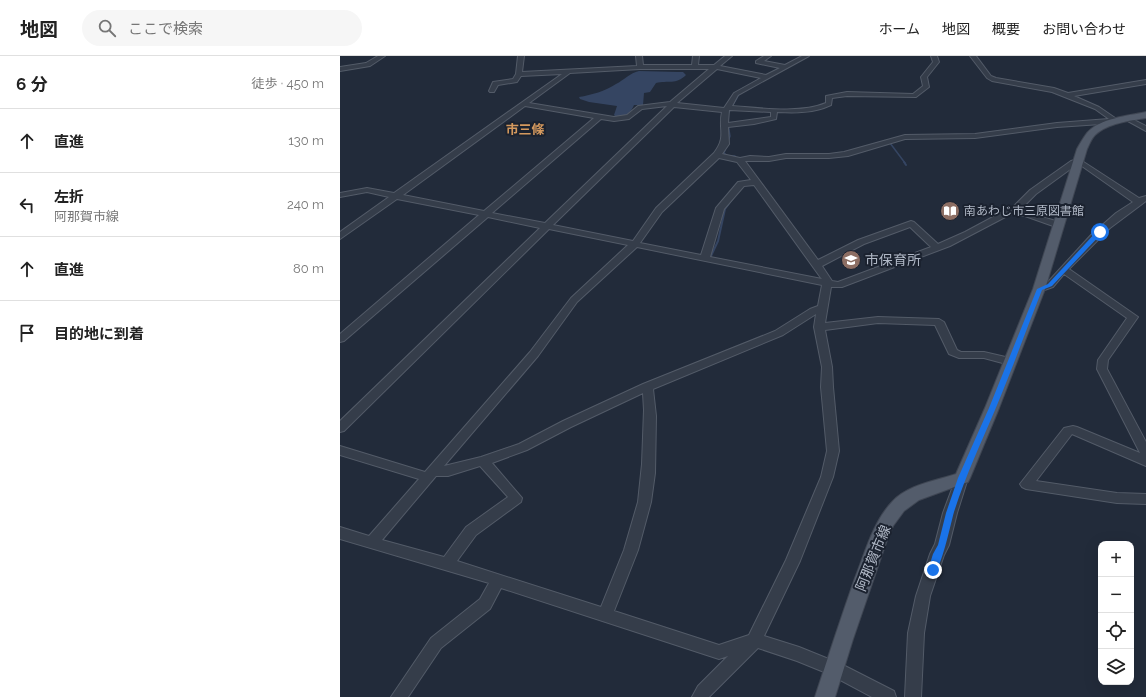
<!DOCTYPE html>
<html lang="ja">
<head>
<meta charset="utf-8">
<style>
  :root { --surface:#fff; --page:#f6f6f6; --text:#222; --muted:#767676; --line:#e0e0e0 }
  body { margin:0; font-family:Raleway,"Noto Sans JP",sans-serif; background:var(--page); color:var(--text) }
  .controls { position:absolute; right:12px; bottom:12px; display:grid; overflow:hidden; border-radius:8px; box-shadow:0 4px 16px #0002 }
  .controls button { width:36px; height:36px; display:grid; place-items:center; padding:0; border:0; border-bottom:1px solid var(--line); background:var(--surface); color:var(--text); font:20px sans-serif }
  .stop { position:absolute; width:12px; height:12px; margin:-9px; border:3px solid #1a73e8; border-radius:50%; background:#fff }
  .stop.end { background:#1a73e8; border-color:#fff; box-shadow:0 1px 4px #0008 }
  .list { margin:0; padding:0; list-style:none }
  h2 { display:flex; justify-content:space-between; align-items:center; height:52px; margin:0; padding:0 16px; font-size:17px }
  h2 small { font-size:13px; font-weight:400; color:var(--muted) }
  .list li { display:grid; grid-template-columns:26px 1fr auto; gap:12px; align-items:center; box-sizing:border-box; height:64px; padding:0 16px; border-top:1px solid var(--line) }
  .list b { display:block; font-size:15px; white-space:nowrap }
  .list p { margin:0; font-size:13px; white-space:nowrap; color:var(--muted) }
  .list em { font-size:13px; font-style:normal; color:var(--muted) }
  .icon { flex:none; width:22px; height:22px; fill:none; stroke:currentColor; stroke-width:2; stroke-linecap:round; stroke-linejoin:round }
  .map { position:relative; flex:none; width:806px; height:641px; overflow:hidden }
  header { display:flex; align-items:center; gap:24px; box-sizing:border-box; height:56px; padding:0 20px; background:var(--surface); border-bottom:1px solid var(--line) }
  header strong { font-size:19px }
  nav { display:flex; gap:22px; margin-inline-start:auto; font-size:14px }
  .search { width:280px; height:36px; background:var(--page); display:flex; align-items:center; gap:10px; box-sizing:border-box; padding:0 14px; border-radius:22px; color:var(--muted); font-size:15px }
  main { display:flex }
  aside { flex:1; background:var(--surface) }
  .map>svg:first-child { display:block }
  .water { fill:#354562 }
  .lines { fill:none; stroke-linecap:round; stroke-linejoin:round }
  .stream-far1 { stroke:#354562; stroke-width:1.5 }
  .stream { stroke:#354562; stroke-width:2 }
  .minor-casing { stroke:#535b68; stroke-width:2 }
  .major-casing { stroke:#3f4653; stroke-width:2 }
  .minor { fill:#353d4a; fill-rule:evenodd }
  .major { fill:#535c6b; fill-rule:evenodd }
  .route { fill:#1a73e8 }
  .labels { text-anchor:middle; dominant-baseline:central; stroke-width:4; stroke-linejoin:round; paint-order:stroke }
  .far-poi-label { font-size:12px; fill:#b0b8c6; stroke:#1b222f; text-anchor:start }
  .far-quarter-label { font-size:13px; font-weight:bold; fill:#d4995e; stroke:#1b222f }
  .poi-label { font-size:14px; fill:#b0b8c6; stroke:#1b222f; text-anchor:start }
  .street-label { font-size:14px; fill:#b0b8c6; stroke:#1b222f }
</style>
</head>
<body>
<header>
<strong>地図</strong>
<div class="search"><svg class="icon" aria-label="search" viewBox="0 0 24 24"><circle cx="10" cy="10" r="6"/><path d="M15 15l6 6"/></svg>ここで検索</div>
<nav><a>ホーム</a><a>地図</a><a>概要</a><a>お問い合わせ</a></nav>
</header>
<main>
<aside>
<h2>6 分<small>徒歩 · 450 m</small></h2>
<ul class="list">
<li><svg class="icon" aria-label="ahead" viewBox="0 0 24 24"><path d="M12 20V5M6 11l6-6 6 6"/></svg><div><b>直進</b></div><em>130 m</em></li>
<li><svg class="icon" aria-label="left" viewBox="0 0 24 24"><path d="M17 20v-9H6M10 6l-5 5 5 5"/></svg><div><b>左折</b><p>阿那賀市線</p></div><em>240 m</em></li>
<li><svg class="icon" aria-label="ahead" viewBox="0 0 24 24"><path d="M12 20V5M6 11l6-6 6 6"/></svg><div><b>直進</b></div><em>80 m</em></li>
<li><svg class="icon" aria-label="arrive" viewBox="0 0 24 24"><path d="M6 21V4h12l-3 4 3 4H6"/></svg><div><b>目的地に到着</b></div></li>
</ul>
</aside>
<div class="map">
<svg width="806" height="641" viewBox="0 0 806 641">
  <rect width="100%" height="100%" fill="#222b3a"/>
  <path class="water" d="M299 15 338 16H343L346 19C336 29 328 24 316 27L310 36 304 37 303 49H294C291 57 285 61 276 61L274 59 277 50 249 46 240 43 239 41C252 39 265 35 276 28 284 24 290 17 299 15Z"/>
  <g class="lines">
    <g class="stream-far1">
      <path d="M388 58 399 38"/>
      <path d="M388 68 390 80 384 97 387 100H395"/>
      <path d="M550 87 565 107"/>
    </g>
    <g class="stream">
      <path d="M564 106 566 109"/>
      <path d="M371 200 378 185 385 153 393 142"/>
    </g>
    <g class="minor-casing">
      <g id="minor">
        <path d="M38 0H45L30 10 0 15V11L26 7Z"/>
        <path d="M178 0H184L182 16 297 10 296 0H302L303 9H352L353 0H359L358 9H374L385 0H392L380 10 426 19 440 12 416 7V5L424 0H431L424 5 445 9 462 0H469L398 39 392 50C419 52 460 58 486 47V40L507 36 573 38 583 30 581 21 593 6 591 0H597L599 6 587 21 589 31 576 41 507 40 492 42 491 49C474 57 456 57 437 56L436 63 414 68 388 71 389 88 382 98 400 102 410 100 429 101 446 98H489L504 96 565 79 635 78 717 67 769 63 755 53 712 36 652 25 647 22 630 0H636L651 20 656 22 714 32 728 37 806 24V28L734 40 759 51 778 64 779 65 776 67 717 71 635 82 565 83 508 100 489 102H446L429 105H405L478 204 518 184 571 165 574 166 598 188 625 176 666 154 671 153 690 134 731 105 739 103 799 142 806 140V145L770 172 729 213 798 261 768 304 767 313 806 386V410L732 378 696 425 777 437 806 438V448L777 447 686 433 682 431 680 428 724 372 733 370 737 371 800 397 757 313 758 304 787 262 724 218 713 231 699 236 694 233 696 231 707 227 751 179 776 157 793 146 739 108 736 109 696 138 680 154 722 167 723 169 722 171H716L685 160 671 158 610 190 502 231H491L485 267 538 261 599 263 604 266 617 294 621 296H644L674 303 675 305 674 307 670 309 644 302H619L609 298 595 269 538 267 485 274 492 311 493 331 499 395 493 421 460 505 424 580 459 591 501 608 554 635 556 641H532L489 618 457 605 418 592 369 641H352L358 630 388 600 379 603 161 532 150 553 101 592 68 641H51L91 582 140 543 149 527 0 483V471L29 480 79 423 0 399V390L85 416 190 296 231 242 288 189 209 173 4 375 0 376V365L200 172 148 161 4 285 0 286V278L139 159 57 143 0 183V176L49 141 27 136 0 141V137L27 132 54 137 222 18 181 20 177 26 158 29 154 36H150L149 35 153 26 173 23 176 18ZM300 13H369L330 46 298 50 287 59 274 61 189 47 230 17ZM377 13 421 22 394 37 384 52 337 47ZM185 50 254 62 144 155 63 139ZM327 50 205 167 152 157 261 63 274 65 289 63 302 53ZM334 51 382 56C378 74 387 80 374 97L316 152 293 185 213 169ZM389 54 431 56V61L388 67ZM379 102 397 106 411 124 398 126 376 152 361 199 300 187 322 156ZM414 129 481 222 482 223 370 201 384 153 404 130ZM570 171 591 191 498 226 492 225 482 210 524 188ZM297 191 482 229 478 250 470 253 435 275 303 328 223 365 179 388 141 401 104 410 198 300 237 246ZM476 258 474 271 482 311 481 331 487 395 481 421 446 504 409 579 379 589 274 555 298 494 311 446 315 417 316 360 313 333 443 279ZM303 337 304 354 302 408 298 446 284 494 261 551 117 505 136 479 181 446 182 442 152 407 187 394 231 371ZM140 410 168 441 126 471 104 501 42 484 96 420H108Z"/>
        <path d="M788 61 806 70V75L786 64V62Z"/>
        <path d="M622 417 626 419 628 422 617 457 609 489 604 499 590 540 584 577 581 641H565L568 577 576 540 590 498 595 488 603 457 616 422 618 419Z"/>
      </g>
    </g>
    <g class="major-casing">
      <path id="major" d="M806 56V62C789 65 768 67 755 79 751 83 749 89 747 93L705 233 659 352 630 422 628 426 579 444 564 455 553 470 547 484 513 583 495 641H475C488 601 501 562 515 522 525 497 533 466 552 446 567 429 595 425 616 418L645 352 693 233 737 93C740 88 743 82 747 77 760 62 788 60 806 56Z"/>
    </g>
    <use href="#minor" class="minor"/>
    <use href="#major" class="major"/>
  </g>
  <path class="route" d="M758 174 763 176 712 230 702 234C686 274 672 314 655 354 641 387 625 421 614 456 611 466 601 515 593 518L590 517 588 514 593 498 598 489 606 457 618 422 649 352 697 233 708 228Z"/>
  <defs>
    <g id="library-disc" transform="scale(1)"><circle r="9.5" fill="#8d6e63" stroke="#1b222f"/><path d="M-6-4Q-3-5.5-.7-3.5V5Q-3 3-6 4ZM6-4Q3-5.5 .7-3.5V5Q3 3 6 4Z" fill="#fff"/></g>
    <g id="school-disc" transform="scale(1)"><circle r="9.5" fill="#8d6e63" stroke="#1b222f"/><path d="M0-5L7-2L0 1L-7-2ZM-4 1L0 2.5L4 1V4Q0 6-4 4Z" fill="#fff"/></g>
  </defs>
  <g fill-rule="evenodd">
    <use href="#library-disc" x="610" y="155"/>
    <use href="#school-disc" x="511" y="204"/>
  </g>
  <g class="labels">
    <g class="far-poi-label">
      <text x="624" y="155">南あわじ市三原図書館</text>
    </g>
    <g class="far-quarter-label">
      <text x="185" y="73">市三條</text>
    </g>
    <g class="poi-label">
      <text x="525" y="204">市保育所</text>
    </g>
    <g class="street-label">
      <text transform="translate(533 502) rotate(-68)">阿那賀市線</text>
    </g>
  </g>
</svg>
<div class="controls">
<button>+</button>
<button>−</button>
<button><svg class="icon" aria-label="locate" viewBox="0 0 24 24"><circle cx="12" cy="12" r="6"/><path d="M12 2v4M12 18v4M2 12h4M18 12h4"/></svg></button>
<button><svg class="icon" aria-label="layers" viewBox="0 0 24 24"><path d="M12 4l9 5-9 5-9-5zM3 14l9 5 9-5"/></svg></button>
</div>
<div class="stop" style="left:760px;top:176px"></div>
<div class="stop end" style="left:593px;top:514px"></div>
</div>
</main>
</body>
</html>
